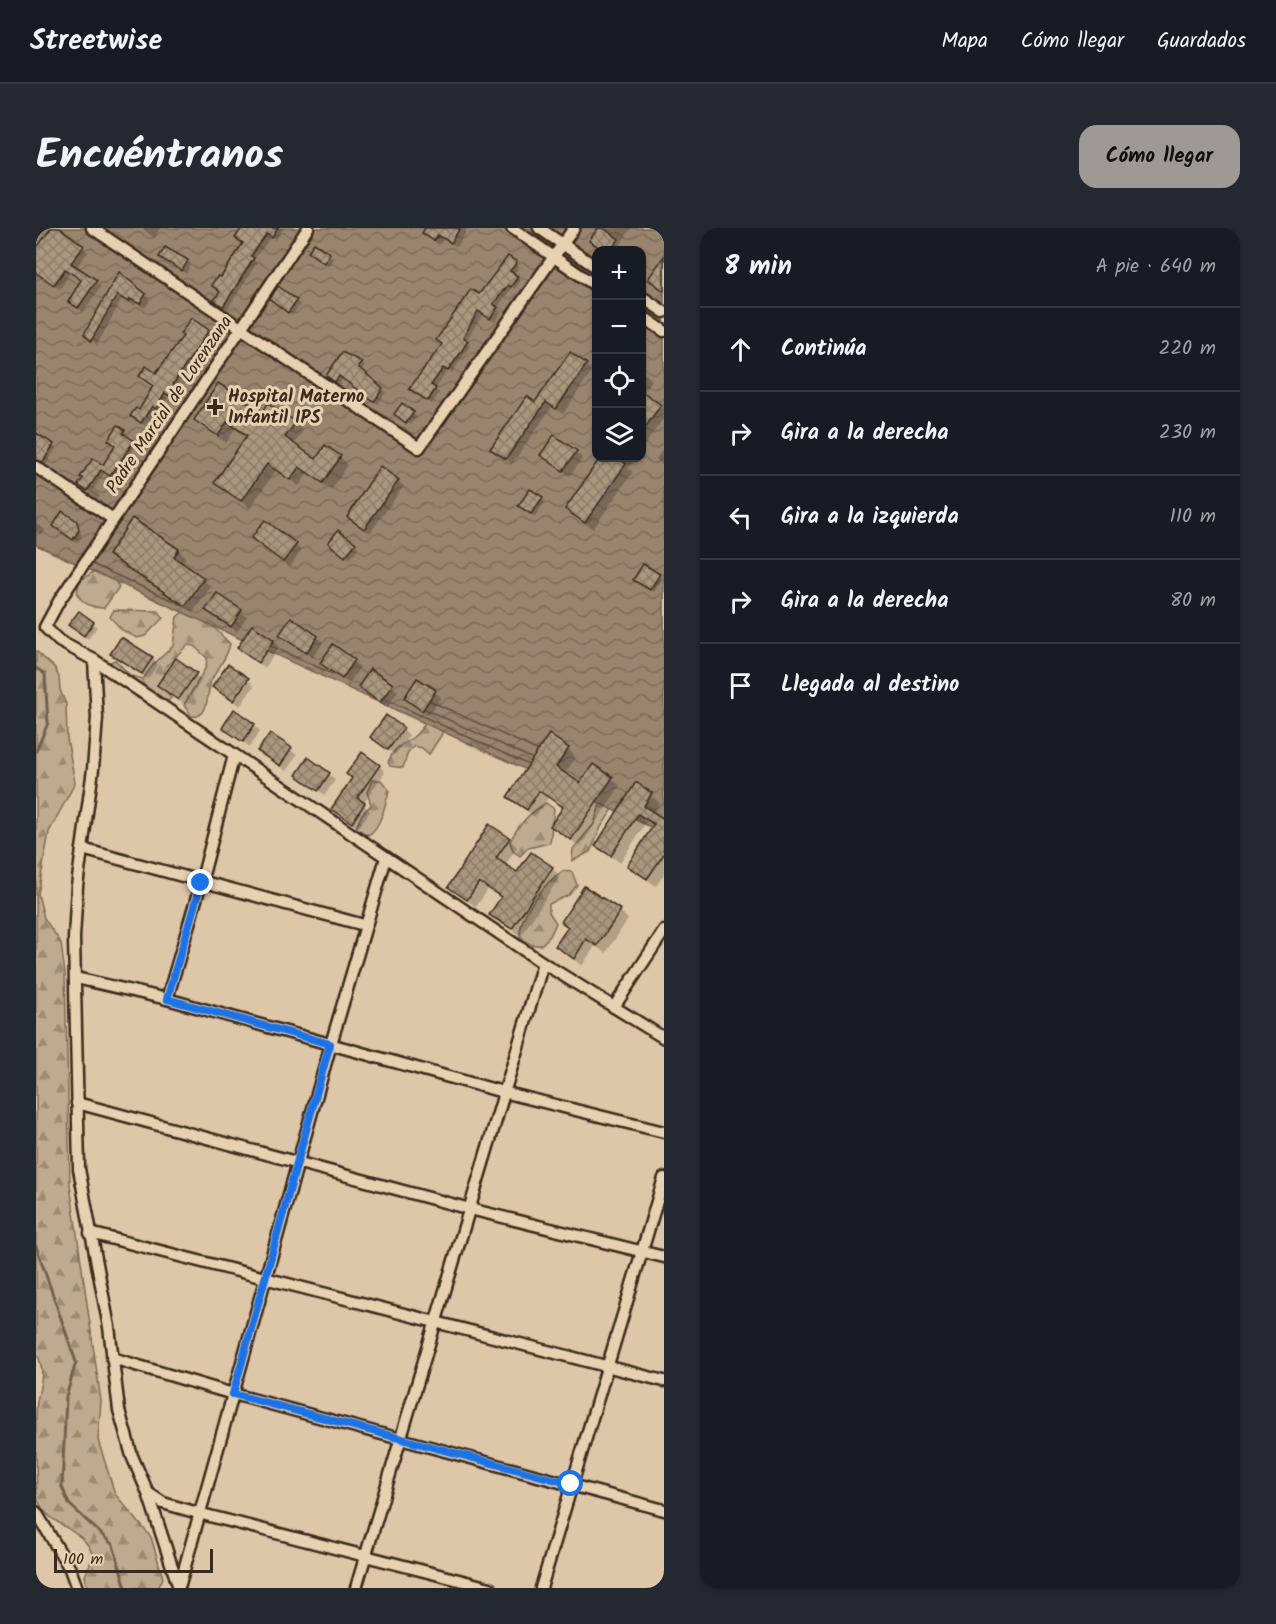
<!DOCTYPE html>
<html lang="es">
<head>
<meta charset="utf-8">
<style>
  :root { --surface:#171b24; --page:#242831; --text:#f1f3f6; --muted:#9ea1a6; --line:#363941; --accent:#9f9995 }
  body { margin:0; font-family:Kalam,sans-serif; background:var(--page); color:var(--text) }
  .controls { position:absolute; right:18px; top:18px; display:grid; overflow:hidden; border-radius:12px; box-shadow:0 2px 4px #0004 }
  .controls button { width:54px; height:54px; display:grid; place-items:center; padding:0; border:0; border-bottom:2px solid var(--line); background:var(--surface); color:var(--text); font:30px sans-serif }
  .scale { position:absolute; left:18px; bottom:15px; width:159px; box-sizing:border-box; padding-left:6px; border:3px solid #3b2a1e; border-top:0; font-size:16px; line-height:21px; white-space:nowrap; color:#3b2a1e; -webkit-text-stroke:4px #e8d1b1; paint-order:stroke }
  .stop { position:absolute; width:18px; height:18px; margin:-14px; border:4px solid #1a73e8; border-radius:50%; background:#fff }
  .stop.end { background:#1a73e8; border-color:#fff; box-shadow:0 2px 6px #0008 }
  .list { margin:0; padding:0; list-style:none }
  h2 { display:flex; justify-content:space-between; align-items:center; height:78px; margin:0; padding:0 24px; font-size:26px }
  h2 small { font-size:20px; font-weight:400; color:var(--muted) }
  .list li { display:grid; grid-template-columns:39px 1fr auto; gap:18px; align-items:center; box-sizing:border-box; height:84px; padding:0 24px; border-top:2px solid var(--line) }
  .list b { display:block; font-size:22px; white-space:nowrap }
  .list em { font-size:20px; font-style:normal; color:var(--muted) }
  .icon { flex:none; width:33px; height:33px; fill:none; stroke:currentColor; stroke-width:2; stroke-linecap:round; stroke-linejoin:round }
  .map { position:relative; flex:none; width:628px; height:1360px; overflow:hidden; border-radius:18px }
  header { display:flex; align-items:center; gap:36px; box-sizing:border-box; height:84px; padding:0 30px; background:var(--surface); border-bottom:2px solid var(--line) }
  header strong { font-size:28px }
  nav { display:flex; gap:33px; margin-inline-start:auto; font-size:21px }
  .intro { display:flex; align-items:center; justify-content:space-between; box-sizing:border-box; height:144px; padding:0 36px }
  h1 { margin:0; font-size:42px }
  .button { padding:15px 27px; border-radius:18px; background:var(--accent); color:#111; font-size:21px; font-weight:700 }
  main { display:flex; gap:36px; padding:0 36px }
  aside { flex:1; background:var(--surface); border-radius:18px; box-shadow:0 2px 4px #0004 }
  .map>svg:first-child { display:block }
  .forest { fill:url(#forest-firs); stroke:#7d6a56; stroke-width:1.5 }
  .water { fill:url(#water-waves); stroke:#73604e; stroke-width:1.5; fill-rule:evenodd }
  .shadow { fill:#0003 }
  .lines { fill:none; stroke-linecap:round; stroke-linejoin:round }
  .shore { stroke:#614e3e; stroke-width:1.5 }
  .stream { stroke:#73604e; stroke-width:3 }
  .building { fill:url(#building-cross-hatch); stroke:#3b2a1e; stroke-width:1.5 }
  .minor-casing { stroke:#3b2a1e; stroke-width:15 }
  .minor { stroke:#e8d1b1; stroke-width:10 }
  .route { stroke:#1a73e8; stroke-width:8 }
  .poi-dot { fill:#3b2a1e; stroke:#e8d1b1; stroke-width:2 }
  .labels { text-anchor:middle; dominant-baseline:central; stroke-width:6; stroke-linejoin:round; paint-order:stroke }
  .poi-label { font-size:18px; font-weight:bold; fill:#3b2a1e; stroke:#e8d1b1; text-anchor:start }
  .street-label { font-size:18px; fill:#3b2a1e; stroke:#e8d1b1 }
</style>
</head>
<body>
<header>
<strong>Streetwise</strong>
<nav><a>Mapa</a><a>Cómo llegar</a><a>Guardados</a></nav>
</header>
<div class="intro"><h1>Encuéntranos</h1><a class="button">Cómo llegar</a></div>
<main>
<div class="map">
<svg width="628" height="1360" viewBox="0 0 628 1360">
  <defs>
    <pattern id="forest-firs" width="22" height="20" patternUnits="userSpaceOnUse" patternTransform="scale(1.5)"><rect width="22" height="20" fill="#bfaa8f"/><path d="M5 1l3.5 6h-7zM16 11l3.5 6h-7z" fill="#9c8b74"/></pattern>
    <pattern id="water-waves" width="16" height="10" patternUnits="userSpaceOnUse" patternTransform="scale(1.5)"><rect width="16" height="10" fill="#99846e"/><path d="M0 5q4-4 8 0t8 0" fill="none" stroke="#7e6c5a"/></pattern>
    <pattern id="building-cross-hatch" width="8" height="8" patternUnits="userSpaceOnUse" patternTransform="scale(1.5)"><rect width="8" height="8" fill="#aa977e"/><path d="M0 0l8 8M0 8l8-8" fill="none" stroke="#8c7b67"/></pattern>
  </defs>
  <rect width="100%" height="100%" fill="#dec7a8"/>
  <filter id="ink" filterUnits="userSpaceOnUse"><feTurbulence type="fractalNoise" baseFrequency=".0167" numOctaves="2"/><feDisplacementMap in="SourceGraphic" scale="12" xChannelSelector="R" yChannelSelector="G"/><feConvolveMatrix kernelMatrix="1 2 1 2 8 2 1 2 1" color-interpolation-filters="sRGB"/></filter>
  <g filter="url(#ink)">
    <g class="forest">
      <path d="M59 343 76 348 83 359 68 380C58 381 46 375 41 366L43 353Z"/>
      <path d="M78 382 122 383 127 390 109 408 101 410 86 402 74 389Z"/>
      <path d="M147 384 169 390 194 416C191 430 183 438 176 451 170 461 175 492 155 488L148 477 170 439 171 430 158 418 151 417 129 440 125 455 135 470 124 482 101 470 70 436 79 432 95 448 107 451 117 437 137 418 141 389Z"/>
      <path d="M0 423 19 440 23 449 24 462 30 476 31 510 39 555 13 604 2 666 8 690 25 715 29 746 34 957 65 1173 62 1212 79 1266 115 1309 127 1350 122 1360H51L49 1348 57 1328C48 1298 11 1300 1 1270 0 1255 0 1200 0 1182 2 1158 12 1146 0 1124Z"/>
      <path d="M390 495 405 497 406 506 393 526 386 520 378 518 372 524 367 540 354 538 352 534C360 517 363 520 376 510 382 506 385 500 390 495Z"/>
      <path d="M336 552H345L353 562C350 575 344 602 332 607L320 600 326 586 335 577 331 564Z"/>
      <path d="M566 570 581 575 565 599 554 624 536 633 537 621 558 596Z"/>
      <path d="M510 575 518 581 514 615 492 620 484 628 477 623 474 614C482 596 494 585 510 575Z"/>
      <path d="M527 643 536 644 541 657 533 667 513 676V684L520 695 514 708 505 717H496L484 710C482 687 509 654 527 643Z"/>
    </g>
    <path class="water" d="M0 0H628V605L0 317ZM560 22H606V230H560Z"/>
    <g class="shadow">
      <path d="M17 0H21L52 24 40 40 65 58 47 84 34 73 47 53 34 45 24 61 0 45V30Z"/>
      <path d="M106 0H124L118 10Z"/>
      <path d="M208 0H248L240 12 235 9 218 32 221 35 191 82 183 76 185 51 208 16 201 10Z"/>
      <path d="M391 0H429L431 2 421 19 408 11 403 17 388 5Z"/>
      <path d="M564 0 566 1 595 0 581 22H567L555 13Z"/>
      <path d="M279 17 297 30 293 37 278 28Z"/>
      <path d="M125 29 151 34 155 37 150 46Z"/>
      <path d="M480 35 483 39 477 47 484 53 479 61 476 59 461 80 465 84 459 94 447 86 430 113 434 118 416 145 412 142 399 161 403 165 396 176 378 164 443 68Z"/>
      <path d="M83 46 102 59 114 72 109 80 100 75 98 78 86 71 61 117 49 106Z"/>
      <path d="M260 73 264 77 256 87 239 75Z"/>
      <path d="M172 103 175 107 140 160 143 163 138 170 133 167 124 183 120 181 109 198 100 191 119 158 120 147Z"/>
      <path d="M560 117V134L554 127Z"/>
      <path d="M306 126 325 135 329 138 325 143 350 164 342 176 307 151 303 157 292 148Z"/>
      <path d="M535 126 556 143 527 186 516 179 476 236 461 223 500 176Z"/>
      <path d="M606 143 616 152 606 166 628 182V189L606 221Z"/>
      <path d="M367 177 381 189 374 197 364 189Z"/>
      <path d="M227 186 259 195 267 203 257 217 280 233 304 229 312 237 295 262 272 245 263 258 240 242 214 280 180 255 211 209 199 201 190 215 160 192Z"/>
      <path d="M83 200 100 217 78 250 69 244 57 262 64 268 62 271 48 260 67 239 81 218Z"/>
      <path d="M0 205 20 220 10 237 0 233Z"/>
      <path d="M519 209 546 230 534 248 512 232Z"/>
      <path d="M628 219V239L620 231Z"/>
      <path d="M566 230H600L592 240 597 244 557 301 531 281Z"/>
      <path d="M344 240 368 258 334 305 318 294Z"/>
      <path d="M506 271 509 274 499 289 488 281Z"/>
      <path d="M96 292 142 322 150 330 146 336 175 358 157 384 74 327Z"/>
      <path d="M40 294 46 307 41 315 19 298Z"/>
      <path d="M0 295 9 302 6 307 0 303Z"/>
      <path d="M223 315 260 317 265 323 254 339Z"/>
      <path d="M319 317 322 320 314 331 297 319Z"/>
      <path d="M623 348 626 351 618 364 603 355Z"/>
      <path d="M181 367 211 389 201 404 171 382Z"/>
      <path d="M57 395 61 399 52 411 38 401Z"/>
      <path d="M245 407 281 409 287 415 276 430Z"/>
      <path d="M237 413 243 419 229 440 202 420Z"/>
      <path d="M297 418 324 439 313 456 286 435Z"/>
      <path d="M76 426 116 430 122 436 112 451Z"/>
      <path d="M140 432 166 452 149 477 123 457Z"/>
      <path d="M335 443 362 463 351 480 323 459Z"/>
      <path d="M212 452 218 458 204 478 178 459Z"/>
      <path d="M382 452 405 469 393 487 370 470Z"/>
      <path d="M218 497 224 503 214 519 188 500Z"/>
      <path d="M367 501 373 507 359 527 336 509Z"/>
      <path d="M234 507 261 527 250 543 223 523Z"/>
      <path d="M532 521 540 529 528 547 545 558 576 550 584 558 544 619 516 598 528 581 512 570 499 589 473 569Z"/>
      <path d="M343 538 349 544 327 576 334 583 322 600 297 581Z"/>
      <path d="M293 546 299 552 289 567 262 547Z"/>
      <path d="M600 556 624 575 617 585 626 591 628 588V646L620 658 593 638 618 598 611 593 584 635 561 617Z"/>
      <path d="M473 611 481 619 469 638 482 646 516 640 524 648 485 708 455 686 466 671 452 661 440 679 414 659Z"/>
      <path d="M584 683 592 691 570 725 559 718 546 738 521 718 533 700 526 694Z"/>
    </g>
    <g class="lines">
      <g class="shore">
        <path d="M56 336 144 376"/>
        <path d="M235 418 299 447"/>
        <path d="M349 471 491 536"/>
        <path d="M394 473 501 522"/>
        <path d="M389 481 495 530"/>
      </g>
      <g class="stream">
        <path d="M0 440 9 446 12 495 0 523"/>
        <path d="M0 1018 40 1134 30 1169 26 1259 33 1276 77 1317 90 1360"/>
      </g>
    </g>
    <g class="building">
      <path d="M15 0H24L48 18 35 35 61 52 42 80 32 74 45 52 29 41 18 57 0 45V21Z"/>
      <path d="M206 0H242L236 10 231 6 215 28 218 30 187 79 178 72 184 64 175 57 182 48 185 49 207 15 199 10Z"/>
      <path d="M389 0H424L415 15 402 7 398 13 386 5Z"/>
      <path d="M562 0H567L583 11 575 22H567L553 13Z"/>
      <path d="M278 15 294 25 288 35 272 24Z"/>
      <path d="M129 19 152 32 146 43 123 29Z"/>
      <path d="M472 28 481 34 474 43 482 48 475 59 472 57 457 76 462 79 454 91 442 83 427 110 432 113 423 127 412 143 407 140 395 157 400 160 392 173 373 161 406 116 400 112 435 61 443 66Z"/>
      <path d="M628 28V63L612 51Z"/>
      <path d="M83 44 110 66 104 76 94 71 92 74 81 67 55 113 48 106Z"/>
      <path d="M242 58 261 72 252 85 234 71Z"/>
      <path d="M155 90 173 102 137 156 140 158 134 168 129 165 120 181 116 178 105 195 94 188 100 180 103 182 117 158 103 148 110 138 120 145 147 108 144 106Z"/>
      <path d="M306 124 326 134 322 139 347 160 338 174 303 148 299 154 290 148Z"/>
      <path d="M534 124 551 136 520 181 510 174 470 231 454 221 491 168 499 174Z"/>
      <path d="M182 155 227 184 232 175 260 194 249 209 280 231 289 217 305 228 287 255 263 239 254 252 231 236 205 273 178 255 211 207 191 194 182 208 158 192Z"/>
      <path d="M606 163 625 177 606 204Z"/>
      <path d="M366 175 378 184 370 195 358 186Z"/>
      <path d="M82 197 89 202 87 205 98 213 74 248 65 242 51 263 42 257 47 250 44 249 57 230 67 237 79 217 72 212Z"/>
      <path d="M0 205 18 216 7 234 0 232Z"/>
      <path d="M518 207 541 223 527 243 504 227Z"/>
      <path d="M564 230H582L590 236 549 295 529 281Z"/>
      <path d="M344 238 363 252 328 301 311 289Z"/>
      <path d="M494 261 507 269 495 286 482 278Z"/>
      <path d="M26 283 41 293 43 302 37 312 17 298Z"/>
      <path d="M96 290 143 321 138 329 168 350 149 378 72 327Z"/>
      <path d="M229 292 261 316 247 334 215 310Z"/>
      <path d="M302 302 320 315 309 329 292 315Z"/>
      <path d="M607 336 624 346 614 362 597 352Z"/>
      <path d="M181 365 206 382 195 399 169 382Z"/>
      <path d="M43 383 58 394 48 408 32 397Z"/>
      <path d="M255 389 282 408 270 425 243 407Z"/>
      <path d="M216 397 238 412 222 435 201 420Z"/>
      <path d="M85 409 117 429 106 446 74 426Z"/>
      <path d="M297 416 319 432 306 451 284 435Z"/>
      <path d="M140 430 161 445 142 472 121 457Z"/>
      <path d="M192 436 213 450 197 473 176 459Z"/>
      <path d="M334 441 357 456 344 475 322 459Z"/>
      <path d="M381 450 400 462 386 483 368 470Z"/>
      <path d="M198 481 219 496 207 514 186 500Z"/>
      <path d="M350 487 368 500 352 522 334 509Z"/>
      <path d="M234 505 256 520 244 538 221 523Z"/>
      <path d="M513 506 533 520 520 539 544 555 557 536 577 549 535 612 514 598 527 579 503 563 491 582 471 569Z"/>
      <path d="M326 524 344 537 321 570 329 575 316 595 295 581 316 550 310 546Z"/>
      <path d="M272 529 294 545 282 563 260 547Z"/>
      <path d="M600 554 616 565 608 578 628 591V626L611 651 591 638 618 596 602 586 575 628 559 618Z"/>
      <path d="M453 596 474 610 460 630 481 644 495 624 517 639 476 701 453 687 465 669 443 654 431 672 412 659Z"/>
      <path d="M548 658 585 682 561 718 550 711 538 731 519 718 532 699 525 694Z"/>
    </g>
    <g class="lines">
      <g class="minor-casing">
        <g id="minor">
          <path d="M56 0 383 220 538 0"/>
          <path d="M272 0 23 373 9 399 23 413 58 432 507 735 628 810"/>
          <path d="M476 0 560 58"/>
          <path d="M503 0 560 39"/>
          <path d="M606 69 628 84"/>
          <path d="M606 88 628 103"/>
          <path d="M0 239 77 291"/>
          <path d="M58 432 61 490 57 541 41 658 38 710 43 941 73 1099 83 1182 96 1228 112 1265 143 1360"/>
          <path d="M46 621 328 697"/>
          <path d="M40 750 131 771 467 864 628 904"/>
          <path d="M131 771 165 655 198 527"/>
          <path d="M578 779 628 703"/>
          <path d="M41 875 434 981 628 1029"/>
          <path d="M54 1005 628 1153"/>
          <path d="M76 1130 197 1166 628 1282"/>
          <path d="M112 1265 127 1275 162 1285 454 1360"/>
          <path d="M0 1284 34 1341 41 1360"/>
          <path d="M144 1356 295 816 350 630"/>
          <path d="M320 1360 507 735"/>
          <path d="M505 1360 628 950"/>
        </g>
      </g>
      <use href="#minor" class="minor"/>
    </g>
  </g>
  <g class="lines" filter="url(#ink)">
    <path class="route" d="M165 655 131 771 294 816 197 1166 535 1256"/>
  </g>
  <path class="poi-dot" d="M176 170h6v6h6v6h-6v6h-6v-6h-6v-6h6z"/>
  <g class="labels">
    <g class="poi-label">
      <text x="192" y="169">Hospital Materno<tspan x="192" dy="21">Infantil IPS</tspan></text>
    </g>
    <g class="street-label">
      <text transform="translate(134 177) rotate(-56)">Padre Marcial de Lorenzana</text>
    </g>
  </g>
</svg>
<div class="controls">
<button>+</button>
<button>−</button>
<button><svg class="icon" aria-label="locate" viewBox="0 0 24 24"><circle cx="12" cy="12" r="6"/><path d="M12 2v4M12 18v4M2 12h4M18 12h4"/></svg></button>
<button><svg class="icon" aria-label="layers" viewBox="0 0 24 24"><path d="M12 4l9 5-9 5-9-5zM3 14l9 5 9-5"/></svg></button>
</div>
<div class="scale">100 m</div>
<div class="stop" style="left:535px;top:1256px"></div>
<div class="stop end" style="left:165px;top:655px"></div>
</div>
<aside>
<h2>8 min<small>A pie · 640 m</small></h2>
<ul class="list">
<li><svg class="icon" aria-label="ahead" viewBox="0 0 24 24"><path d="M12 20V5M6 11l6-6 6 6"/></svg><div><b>Continúa</b></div><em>220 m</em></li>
<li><svg class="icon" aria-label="right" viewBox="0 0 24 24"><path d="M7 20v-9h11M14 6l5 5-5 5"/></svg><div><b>Gira a la derecha</b></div><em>230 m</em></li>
<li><svg class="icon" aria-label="left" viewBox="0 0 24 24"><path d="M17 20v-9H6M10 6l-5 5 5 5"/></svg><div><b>Gira a la izquierda</b></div><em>110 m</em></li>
<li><svg class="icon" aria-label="right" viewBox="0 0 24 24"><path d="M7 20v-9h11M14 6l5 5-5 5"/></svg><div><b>Gira a la derecha</b></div><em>80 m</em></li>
<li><svg class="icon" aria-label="arrive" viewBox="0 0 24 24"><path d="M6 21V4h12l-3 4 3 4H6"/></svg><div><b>Llegada al destino</b></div></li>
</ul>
</aside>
</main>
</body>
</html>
